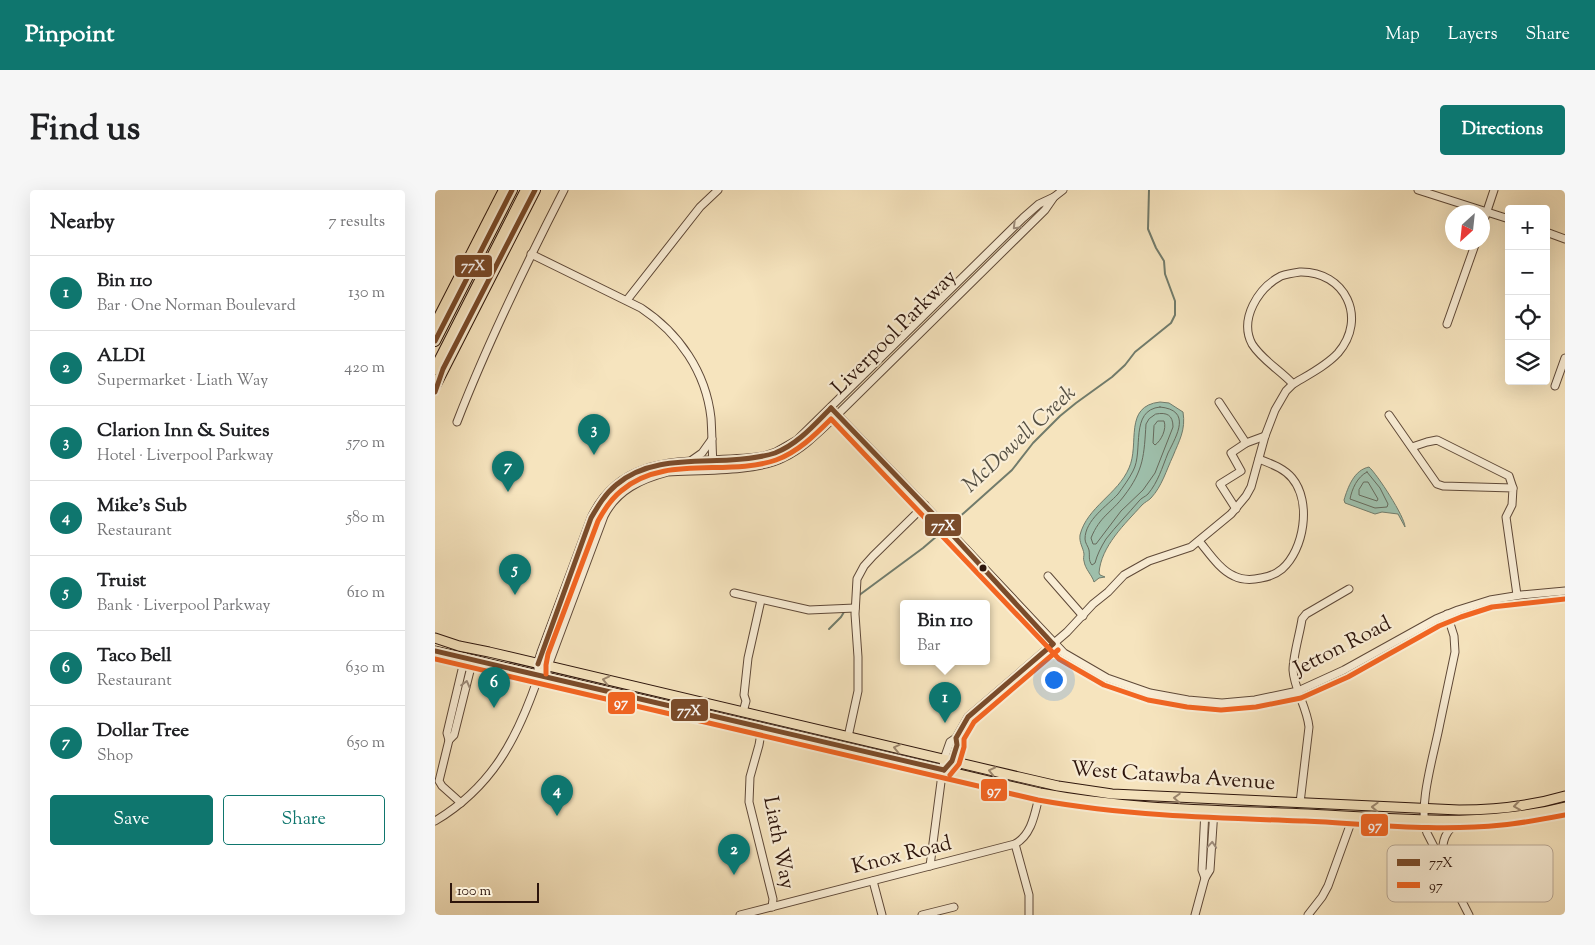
<!DOCTYPE html>
<html lang="en">
<head>
<meta charset="utf-8">
<style>
  :root { --surface:#fff; --page:#f6f6f6; --text:#202124; --muted:#757577; --line:#e0e0e0; --accent:#0f766e }
  body { margin:0; font-family:"Sorts Mill Goudy",serif; background:var(--page); color:var(--text) }
  .controls { position:absolute; right:15px; top:15px; display:grid; overflow:hidden; border-radius:5px; box-shadow:0 5px 20px #0002 }
  .controls button { width:45px; height:45px; display:grid; place-items:center; padding:0; border:0; border-bottom:1px solid var(--line); background:var(--surface); color:var(--text); font:25px sans-serif }
  .compass { position:absolute; left:1010px; top:15px; width:45px; height:45px; border-radius:50%; background:var(--surface); box-shadow:0 5px 20px #0002; rotate:207deg }
  .scale { position:absolute; left:15px; bottom:12px; width:89px; box-sizing:border-box; padding-left:5px; border:2px solid #2d150c; border-top:0; font-size:14px; line-height:18px; white-space:nowrap; color:#2d150c; -webkit-text-stroke:4px #f9edd5; paint-order:stroke }
  .you { position:absolute; left:618px; top:489px; width:18px; height:18px; margin:-12px; border:4px solid #fff; border-radius:50%; background:#1a73e8; box-shadow:0 0 0 8px #1a73e833 }
  .badge { display:grid; place-items:center; width:32px; height:32px; border-radius:50%; background:var(--accent); color:#fff; font-size:16px; font-weight:700 }
  .pin { position:absolute; translate:-50% -41px; filter:drop-shadow(0 1px 2px #0008) }
  .pin::after { content:''; position:absolute; top:26px; width:18px; height:15px; background:inherit; clip-path:polygon(0 0,100% 0,50% 100%) }
  .popup { position:absolute; left:465px; top:410px; width:90px; height:65px; box-sizing:border-box; display:grid; place-content:center; border-radius:5px; background:var(--surface); filter:drop-shadow(0 1px 4px #0005); font-size:16px; white-space:nowrap; color:var(--muted) }
  .popup b { font-size:19px; color:var(--text) }
  .popup::after { content:''; position:absolute; left:50%; top:100%; margin-left:-10px; border:10px solid transparent; border-top-color:var(--surface) }
  .list { margin:0; padding:0; list-style:none }
  h2 { display:flex; justify-content:space-between; align-items:center; height:65px; margin:0; padding:0 20px; font-size:21px }
  h2 small { font-size:16px; font-weight:400; color:var(--muted) }
  .list li { display:grid; grid-template-columns:32px 1fr auto; gap:15px; align-items:center; box-sizing:border-box; height:75px; padding:0 20px; border-top:1px solid var(--line) }
  .list b { display:block; font-size:19px; white-space:nowrap }
  .list p { margin:0; font-size:16px; white-space:nowrap; color:var(--muted) }
  .list em { font-size:16px; font-style:normal; color:var(--muted) }
  .actions { display:flex; gap:10px; padding:15px 20px }
  .actions a { flex:1; padding:11px 0; border:1px solid var(--accent); border-radius:5px; text-align:center; font-size:18px; color:var(--accent) }
  .actions .main { background:var(--accent); color:#fff }
  .icon { flex:none; width:28px; height:28px; fill:none; stroke:currentColor; stroke-width:2; stroke-linecap:round; stroke-linejoin:round }
  .map { position:relative; flex:none; width:1130px; height:725px; overflow:hidden; border-radius:5px }
  header { display:flex; align-items:center; gap:30px; box-sizing:border-box; height:70px; padding:0 25px; background:var(--accent); color:#fff }
  header strong { font-size:24px }
  nav { display:flex; gap:28px; margin-inline-start:auto; font-size:18px }
  .intro { display:flex; align-items:center; justify-content:space-between; box-sizing:border-box; height:120px; padding:0 30px }
  h1 { margin:0; font-size:35px }
  .button { padding:12px 22px; border-radius:5px; background:var(--accent); color:#fff; font-size:18px; font-weight:700 }
  main { display:flex; gap:30px; padding:0 30px }
  aside { flex:1; background:var(--surface); border-radius:5px; box-shadow:0 5px 20px #0002 }
  .map>svg:first-child { display:block }
  .water { fill:#9ebfab; stroke:#717b6b }
  .lines { fill:none; stroke-linecap:round; stroke-linejoin:round }
  .shore { stroke:#666a5c; stroke-width:1 }
  .stream { stroke:#717b6b; stroke-width:2 }
  .minor-casing { stroke:#5f4938; stroke-width:9 }
  .major-casing { stroke:#2d150c; stroke-width:11 }
  .highway-casing { stroke:#2d150c; stroke-width:12 }
  .minor { stroke:#f9edd5; stroke-width:7 }
  .major { stroke:#f6e4be; stroke-width:9 }
  .highway { stroke:#f6e4be; stroke-width:10 }
  .bus-1-casing { stroke:#f9edd5; stroke-width:9 }
  .bus-2-casing { stroke:#f9edd5; stroke-width:9 }
  .bus-1 { stroke:#7a4b2a; stroke-width:5 }
  .bus-2 { stroke:#f26522; stroke-width:5 }
  .oneway { stroke:#9d8c7b }
  .oneway2 { stroke:#9c876e }
  .bus-dot { fill:#2d150c; stroke:#f9edd5; stroke-width:2 }
  .labels { text-anchor:middle; dominant-baseline:central; stroke-width:4.5; stroke-linejoin:round; paint-order:stroke }
  .street-label { font-size:21px; fill:#2d150c; stroke:#f9edd5 }
  .water-label { font-size:22px; font-style:italic; fill:#555044; stroke:#f9edd5 }
  .key { fill:#f9edd5; stroke:#bcac99; stroke-width:1 }
  .key-label { font-size:14px; fill:#2d150c }
  .line-badge { stroke:#f9edd5; stroke-width:2 }
  .badge-label { font-size:14px; text-anchor:middle; font-weight:bold; fill:#fff }
</style>
</head>
<body>
<header>
<strong>Pinpoint</strong>
<nav><a>Map</a><a>Layers</a><a>Share</a></nav>
</header>
<div class="intro"><h1>Find us</h1><a class="button">Directions</a></div>
<main>
<aside>
<h2>Nearby<small>7 results</small></h2>
<ul class="list">
<li><span class="badge">1</span><div><b>Bin 110</b><p>Bar · One Norman Boulevard</p></div><em>130 m</em></li>
<li><span class="badge">2</span><div><b>ALDI</b><p>Supermarket · Liath Way</p></div><em>420 m</em></li>
<li><span class="badge">3</span><div><b>Clarion Inn &amp; Suites</b><p>Hotel · Liverpool Parkway</p></div><em>570 m</em></li>
<li><span class="badge">4</span><div><b>Mike’s Sub</b><p>Restaurant</p></div><em>580 m</em></li>
<li><span class="badge">5</span><div><b>Truist</b><p>Bank · Liverpool Parkway</p></div><em>610 m</em></li>
<li><span class="badge">6</span><div><b>Taco Bell</b><p>Restaurant</p></div><em>630 m</em></li>
<li><span class="badge">7</span><div><b>Dollar Tree</b><p>Shop</p></div><em>650 m</em></li>
</ul>
<div class="actions"><a class="main">Save</a><a>Share</a></div>
</aside>
<div class="map">
<svg width="1130" height="725" viewBox="0 0 1130 725">
  <rect width="100%" height="100%" fill="#f6e4be"/>
  <filter id="stains"><feTurbulence type="fractalNoise" baseFrequency=".004" numOctaves="4"/><feColorMatrix values="0 0 0 0 .2 0 0 0 0 .09 0 0 0 0 .02 0 0 0 .5 -.17"/></filter>
  <radialGradient id="worn" r=".72"><stop offset=".6" stop-color="#630" stop-opacity="0"/><stop offset="1" stop-color="#630" stop-opacity=".3"/></radialGradient>
  <g class="water">
    <path d="M725 212 734 213 748 222C751 240 744 251 738 266 731 281 727 296 716 308 713 311 710 312 707 315 690 334 666 356 664 383L665 385 670 387 664 388 659 392C657 385 650 379 649 371 648 369 649 366 649 364 648 357 644 353 645 345 652 317 683 304 694 278 705 254 688 216 725 212Z"/>
    <path d="M934 277C942 284 970 327 970 337L963 324 947 322 940 324 910 313 909 310C913 297 919 280 934 277Z"/>
  </g>
  <g class="lines">
    <g class="shore">
      <path d="M725 217C757 220 742 245 733 263 727 278 723 292 713 304 710 307 706 308 704 311 693 324 681 336 671 349 666 357 662 365 660 373L657 375C653 370 655 366 654 360 653 356 650 353 650 349 650 330 672 316 683 304 688 297 694 289 698 281 709 261 694 220 725 217Z"/>
      <path d="M721 224C732 222 738 225 738 237L720 283 708 300 686 321 661 354H658L656 348C665 326 676 323 689 306 709 280 709 265 711 234L714 229Z"/>
      <path d="M723 231H729C732 239 726 251 720 255L718 253 719 236Z"/>
      <path d="M932 282 945 298 953 314 952 317 940 318 915 309C917 299 922 287 932 282Z"/>
      <path d="M929 292H933L943 309 942 311 924 305V300Z"/>
    </g>
    <g class="stream">
      <path d="M423 406 488 358 530 322 577 280 598 253 625 226 641 213 677 187 690 175 700 162 736 133 740 125V111L730 84 729 71 721 58 713 39 714 0"/>
      <path d="M394 439 406 427 409 422"/>
    </g>
    <g class="minor-casing">
      <g id="minor">
        <path d="M983 0 1074 29"/>
        <path d="M1048 33 1059 0"/>
        <path d="M1111 42 1130 49"/>
        <path d="M96 64 206 118C244 143 271 182 276 228 277 243 277 259 278 274"/>
        <path d="M865 82C910 81 933 128 903 163 891 176 873 185 858 194 845 180 827 170 817 154 804 129 823 98 846 86 852 84 858 83 865 82Z"/>
        <path d="M192 110 265 17 283 0"/>
        <path d="M1012 134 1041 52"/>
        <path d="M1120 196 1130 168"/>
        <path d="M784 212 811 253 796 263 806 281 785 294 801 319"/>
        <path d="M396 218 500 326 629 463 672 488 715 503 753 510 787 513 820 510 863 501 909 480 1001 429 1023 420 1055 410 1086 405 1130 401"/>
        <path d="M954 225 1002 294 1008 296 1078 298 1077 315 1071 327 1082 405"/>
        <path d="M22 232C53 152 90 76 129 0"/>
        <path d="M811 253 830 246"/>
        <path d="M977 257 992 252 1002 250 1074 286 1078 298"/>
        <path d="M257 270 267 263 277 249"/>
        <path d="M764 351C774 363 785 380 799 386 807 390 817 390 826 388 833 387 841 384 847 379 869 360 877 312 857 288 849 278 836 274 824 269"/>
        <path d="M613 386 648 426"/>
        <path d="M299 403 374 420 420 418"/>
        <path d="M1012 424 1019 446 1020 462C1015 486 1010 510 1005 533 1000 561 982 617 992 643L1034 725"/>
        <path d="M104 485 113 476 169 326C182 300 206 289 233 282 265 280 321 282 348 268 369 258 385 241 402 225L610 20 619 7 628 0"/>
        <path d="M308 522 311 511 309 505 313 468 326 410"/>
        <path d="M327 537 324 555 315 587 314 612 338 709 337 717"/>
        <path d="M413 547 423 501V467L420 424 422 389 429 376 438 366 490 315"/>
        <path d="M14 550 12 543 30 467"/>
        <path d="M515 573 522 555 521 548"/>
        <path d="M26 613 7 596 4 591 14 550 19 545 38 469"/>
        <path d="M865 613 874 537C872 517 859 499 858 480 858 466 865 443 867 429L871 424 914 399"/>
        <path d="M0 631C57 597 82 549 103 488 105 483 102 479 103 473 103 470 105 466 106 462L156 328C190 256 264 276 329 266L341 262 362 250 588 28 604 14 619 7"/>
        <path d="M580 654 594 705V725"/>
        <path d="M1007 669C1007 652 1009 639 1027 631"/>
        <path d="M495 676 509 569 515 552 521 548 533 527 632 442 658 414 673 402 689 385 714 371 756 357 796 324 811 306 816 297 830 246 840 220 851 201 858 194"/>
        <path d="M770 688 767 680 770 620"/>
        <path d="M438 691 447 725"/>
        <path d="M305 725 580 654C598 644 600 621 605 603"/>
        <path d="M487 725 519 717"/>
        <path d="M760 725 770 688 775 680 779 620"/>
        <path d="M873 725 887 707 893 696 918 627"/>
      </g>
    </g>
    <g class="major-casing">
      <g id="major">
        <path d="M0 448 24 456 54 462 584 587 623 596 677 604 1024 620C1060 620 1096 616 1130 606"/>
        <path d="M0 461 605 603C693 620 783 620 873 624 959 628 1045 639 1130 617"/>
      </g>
    </g>
    <g class="highway-casing">
      <g id="highway">
        <path d="M0 135 69 0"/>
        <path d="M0 151 77 0"/>
        <path d="M0 179 91 0"/>
        <path d="M0 196 100 0"/>
      </g>
    </g>
    <use href="#minor" class="minor"/>
    <use href="#major" class="major"/>
    <use href="#highway" class="highway"/>
    <g class="bus-1-casing">
      <g id="bus-1">
        <path d="M0 151 77 0"/>
        <path d="M0 202 8 179 100 0"/>
        <path d="M396 218 500 326 618 454"/>
        <path d="M0 461 509 580"/>
        <path d="M103 474 156 328C163 316 170 304 181 295 212 268 256 272 295 270 310 269 325 268 340 263 363 254 379 235 396 218"/>
        <path d="M509 580 517 571 522 555 521 548 533 527 618 454"/>
      </g>
    </g>
    <g class="bus-2-casing">
      <g id="bus-2">
        <path d="M0 469 603 610C692 626 781 628 870 631 936 634 1001 642 1067 635 1088 633 1109 629 1130 625"/>
        <path d="M111 484V475L113 464 163 331C169 320 176 309 186 301 228 264 292 287 341 270 363 262 380 245 396 229L624 469 669 495 713 510 752 517 786 520 821 517 866 508 913 487 1004 436 1026 427 1057 417 1130 409"/>
        <path d="M515 585 524 574 529 557V549L539 532 623 460"/>
      </g>
    </g>
    <use href="#bus-1" class="bus-1"/>
    <use href="#bus-2" class="bus-2"/>
  </g>
  <defs><path id="oneway-chevron" d="M-2-3.5L2.5 0L-2 3.5" fill="none" stroke-width="1.6" stroke-linecap="round" stroke-linejoin="round" transform="scale(1.25)"/></defs>
  <g class="oneway">
    <use href="#oneway-chevron" transform="translate(581 36) rotate(135)"/>
    <use href="#oneway-chevron" transform="translate(31 494) rotate(-76)"/>
    <use href="#oneway-chevron" transform="translate(777 655) rotate(-86)"/>
  </g>
  <g class="oneway2">
    <use href="#oneway-chevron" transform="translate(171 490) rotate(-167)"/>
    <use href="#oneway-chevron" transform="translate(462 558) rotate(-167)"/>
    <use href="#oneway-chevron" transform="translate(557 581) rotate(-167)"/>
    <use href="#oneway-chevron" transform="translate(742 608) rotate(-177)"/>
    <use href="#oneway-chevron" transform="translate(1082 616) rotate(172)"/>
    <use href="#oneway-chevron" transform="translate(940 617) rotate(-178)"/>
  </g>
  <circle class="bus-dot" cx="548" cy="378" r="4.5"/>
  <g class="labels">
    <g class="street-label">
      <text transform="translate(460 143) rotate(-45)">Liverpool Parkway</text>
      <text transform="translate(908 457) rotate(-27)">Jetton Road</text>
      <text transform="translate(738 587) rotate(4)">West Catawba Avenue</text>
      <text transform="translate(343 653) rotate(79)">Liath Way</text>
      <text transform="translate(467 666) rotate(-14)">Knox Road</text>
    </g>
    <g class="water-label">
      <text transform="translate(585 250) rotate(-43)">McDowell Creek</text>
    </g>
  </g>
  <rect x="952" y="655" width="166" height="57" rx="8" class="key"/>
  <rect x="962" y="669" width="23" height="7" fill="#7a4b2a"/>
  <rect x="962" y="692" width="23" height="6" fill="#f26522"/>
  <g class="key-label">
    <text x="994" y="677">77X</text>
    <text x="994" y="700">97</text>
  </g>
  <g class="line-badge">
    <rect x="19" y="64" width="39" height="24" rx="5" fill="#7a4b2a"/>
    <rect x="489" y="323" width="38" height="24" rx="5" fill="#7a4b2a"/>
    <rect x="172" y="501" width="29" height="24" rx="5" fill="#f26522"/>
    <rect x="235" y="508" width="39" height="24" rx="5" fill="#7a4b2a"/>
    <rect x="545" y="588" width="28" height="24" rx="5" fill="#f26522"/>
    <rect x="925" y="623" width="29" height="24" rx="5" fill="#f26522"/>
  </g>
  <g class="badge-label">
    <text x="38" y="80">77X</text>
    <text x="508" y="340">77X</text>
    <text x="186" y="517">97</text>
    <text x="254" y="525">77X</text>
    <text x="559" y="605">97</text>
    <text x="940" y="640">97</text>
  </g>
  <rect width="100%" height="100%" filter="url(#stains)"/>
  <rect width="100%" height="100%" fill="url(#worn)"/>
</svg>
<div class="controls">
<button>+</button>
<button>−</button>
<button><svg class="icon" aria-label="locate" viewBox="0 0 24 24"><circle cx="12" cy="12" r="6"/><path d="M12 2v4M12 18v4M2 12h4M18 12h4"/></svg></button>
<button><svg class="icon" aria-label="layers" viewBox="0 0 24 24"><path d="M12 4l9 5-9 5-9-5zM3 14l9 5 9-5"/></svg></button>
</div>
<svg class="compass" viewBox="-18 -18 36 36"><path d="M0-13l5 13h-10z" fill="#e53935"/><path d="M0 13l5-13h-10z" fill="#757577"/></svg>
<div class="scale">100 m</div>
<div class="you"></div>
<div class="pin badge" style="left:510px;top:533px">1</div>
<div class="popup"><b>Bin 110</b>Bar</div>
<div class="pin badge" style="left:299px;top:685px">2</div>
<div class="pin badge" style="left:159px;top:265px">3</div>
<div class="pin badge" style="left:122px;top:626px">4</div>
<div class="pin badge" style="left:80px;top:405px">5</div>
<div class="pin badge" style="left:59px;top:518px">6</div>
<div class="pin badge" style="left:73px;top:302px">7</div>
</div>
</main>
</body>
</html>
